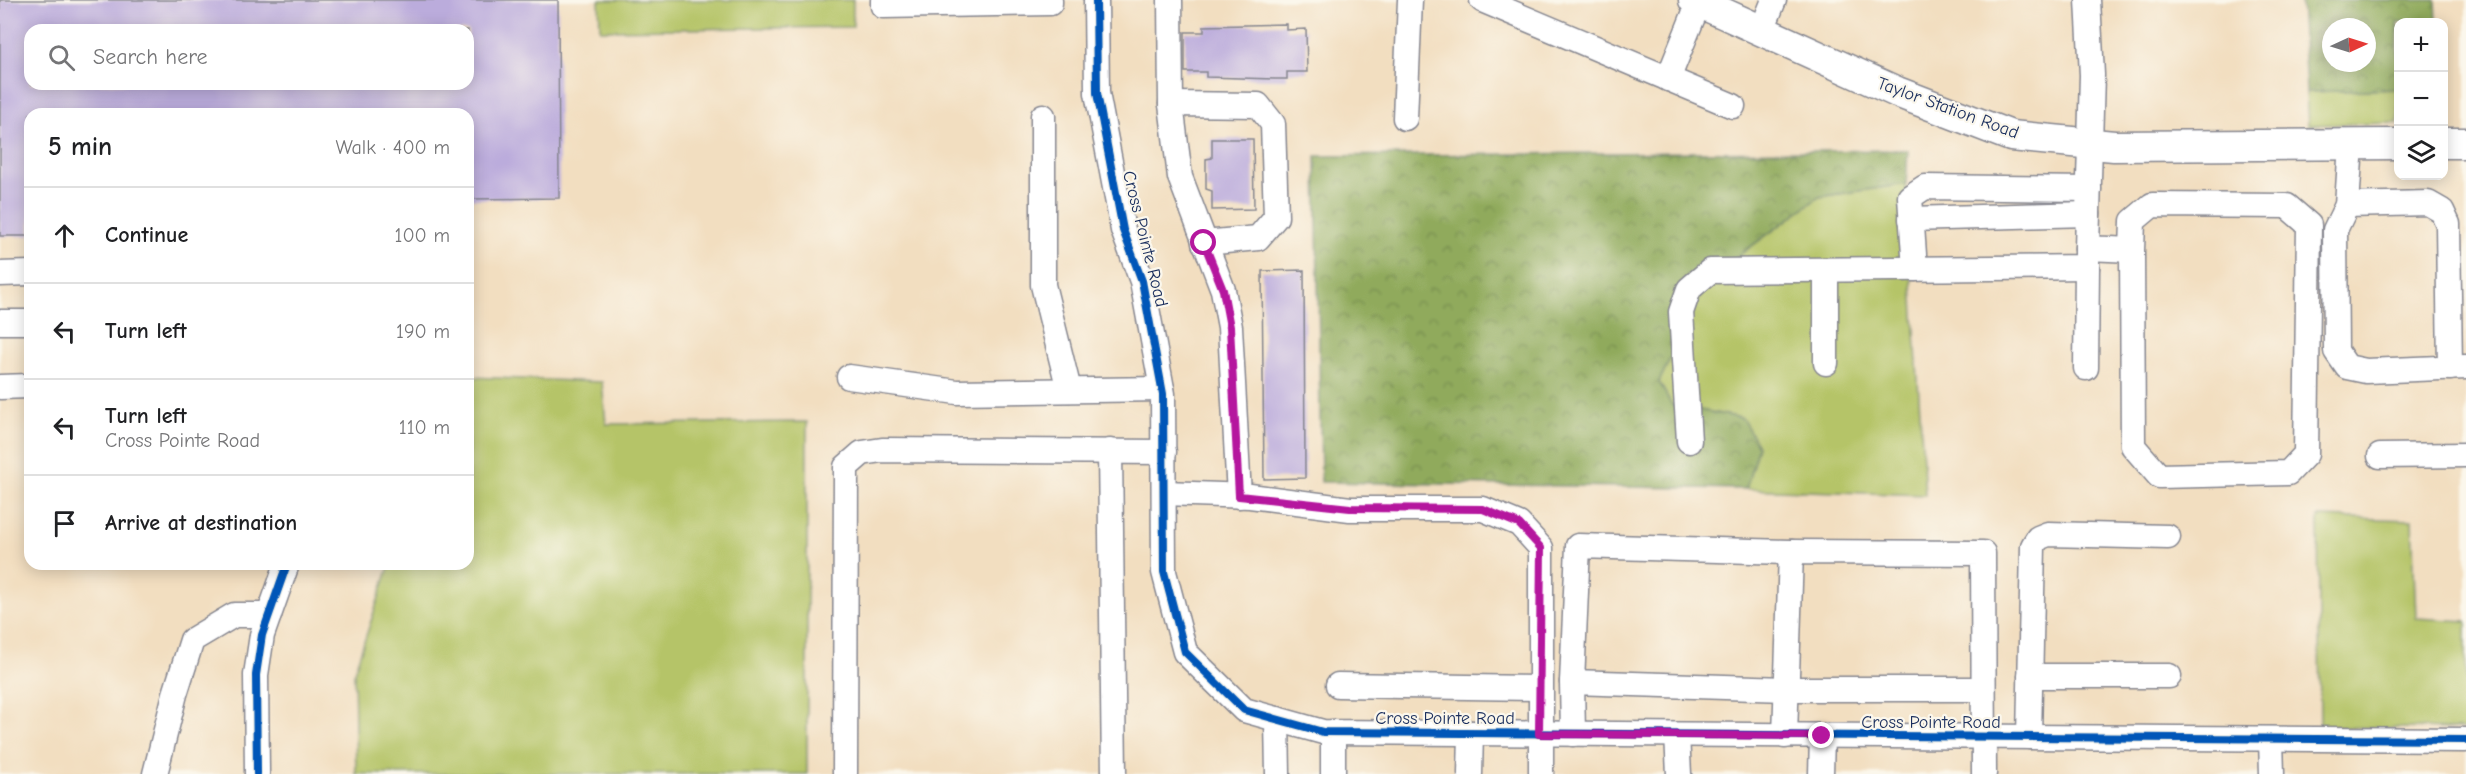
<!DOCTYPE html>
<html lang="en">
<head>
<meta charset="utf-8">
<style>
  :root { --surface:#fff; --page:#f6f6f6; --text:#202124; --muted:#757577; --line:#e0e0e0 }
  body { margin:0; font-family:"Comic Neue",sans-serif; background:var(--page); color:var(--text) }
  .controls { position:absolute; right:18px; top:18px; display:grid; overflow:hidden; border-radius:12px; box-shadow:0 3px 15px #0003 }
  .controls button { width:54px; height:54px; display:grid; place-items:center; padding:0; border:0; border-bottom:2px solid var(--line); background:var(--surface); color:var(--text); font:30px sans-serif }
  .compass { position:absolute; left:2322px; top:18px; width:54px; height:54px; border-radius:50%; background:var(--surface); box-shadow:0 3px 15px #0003; rotate:86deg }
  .stop { position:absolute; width:18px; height:18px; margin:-14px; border:4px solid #b5179e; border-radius:50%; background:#fff }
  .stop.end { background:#b5179e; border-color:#fff; box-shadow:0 2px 6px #0008 }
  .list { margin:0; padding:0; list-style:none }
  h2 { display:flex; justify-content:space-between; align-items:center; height:78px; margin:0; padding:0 24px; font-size:26px }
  h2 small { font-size:20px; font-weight:400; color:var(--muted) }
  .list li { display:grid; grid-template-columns:39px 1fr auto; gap:18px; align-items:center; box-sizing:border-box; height:96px; padding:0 24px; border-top:2px solid var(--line) }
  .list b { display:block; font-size:22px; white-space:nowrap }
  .list p { margin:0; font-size:20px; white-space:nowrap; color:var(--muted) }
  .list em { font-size:20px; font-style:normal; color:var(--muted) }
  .icon { flex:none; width:33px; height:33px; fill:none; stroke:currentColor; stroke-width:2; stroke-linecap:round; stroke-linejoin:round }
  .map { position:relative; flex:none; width:2466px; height:774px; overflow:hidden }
  .search { position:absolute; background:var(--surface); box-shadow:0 3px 15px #0003; left:24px; top:24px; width:450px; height:66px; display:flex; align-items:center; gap:15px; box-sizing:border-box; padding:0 21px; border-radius:18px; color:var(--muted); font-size:22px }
  .panel { position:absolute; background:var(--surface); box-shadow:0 3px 15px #0003; left:24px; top:108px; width:450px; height:462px; border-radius:18px }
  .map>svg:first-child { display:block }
  .green { fill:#b5c467; stroke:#687a62; stroke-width:1.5 }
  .forest { fill:url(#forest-crowns); stroke:#566c5d; stroke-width:1.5; fill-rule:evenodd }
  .building { fill:#bbacdc; fill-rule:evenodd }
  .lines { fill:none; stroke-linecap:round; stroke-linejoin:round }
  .minor-casing { stroke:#86868f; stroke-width:27 }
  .major-casing { stroke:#86868f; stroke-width:33 }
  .minor { stroke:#fff; stroke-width:24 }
  .major { stroke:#fff; stroke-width:30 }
  .cycleway-casing { stroke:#fbf7ec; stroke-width:11 }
  .cycleway { stroke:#0057b8; stroke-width:8 }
  .route { stroke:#b5179e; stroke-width:8 }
  .labels { text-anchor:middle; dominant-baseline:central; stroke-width:4.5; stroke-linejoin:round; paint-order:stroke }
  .street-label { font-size:18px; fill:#1b2f5e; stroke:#fbf7ec }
</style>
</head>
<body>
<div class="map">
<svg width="2466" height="774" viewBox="0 0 2466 774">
  <defs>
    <pattern id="forest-crowns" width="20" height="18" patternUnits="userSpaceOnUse" patternTransform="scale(1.5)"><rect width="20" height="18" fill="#90aa5c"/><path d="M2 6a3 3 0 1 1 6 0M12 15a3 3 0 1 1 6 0" fill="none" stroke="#758b4f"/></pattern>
  </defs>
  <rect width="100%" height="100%" fill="#fbf7ec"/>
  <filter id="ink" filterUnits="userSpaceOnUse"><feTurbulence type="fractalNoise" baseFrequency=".0167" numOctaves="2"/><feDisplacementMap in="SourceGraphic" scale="12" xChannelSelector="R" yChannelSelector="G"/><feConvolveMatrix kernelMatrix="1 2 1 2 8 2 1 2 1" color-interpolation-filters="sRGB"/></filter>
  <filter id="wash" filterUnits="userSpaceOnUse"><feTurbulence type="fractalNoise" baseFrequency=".008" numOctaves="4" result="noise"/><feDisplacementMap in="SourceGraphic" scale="24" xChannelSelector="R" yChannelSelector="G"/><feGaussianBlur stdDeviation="1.35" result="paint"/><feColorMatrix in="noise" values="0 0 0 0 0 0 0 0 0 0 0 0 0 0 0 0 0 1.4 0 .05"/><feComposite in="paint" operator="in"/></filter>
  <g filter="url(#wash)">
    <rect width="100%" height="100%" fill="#f2dec0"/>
    <g class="green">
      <path d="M599 0H853V27L600 30Z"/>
      <path d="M2398 89V123L2308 125 2306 92Z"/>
      <path d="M1906 184 1925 495 1746 489 1758 446 1742 418 1672 405 1659 382 1709 277 1819 197Z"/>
      <path d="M468 377 602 382 606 424 807 422V774H356L354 672 390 564H468Z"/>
      <path d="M2318 517 2412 520 2416 618 2466 621V729L2320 727Z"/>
    </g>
    <g class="forest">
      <path d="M2301 0H2436L2437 22H2398V89L2306 92ZM2331 27H2367V63H2331Z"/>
      <path d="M1908 150 1906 184 1819 197 1709 277 1659 382 1672 405 1742 418 1758 446 1746 489 1321 482 1316 156Z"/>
    </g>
    <g id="blocks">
      <g class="building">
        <path d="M0 0H558L559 198 468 199V114H30V236H0ZM30 30H468V84H30Z"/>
        <path d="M1286 24V30L1306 29 1307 72H1287V79H1275L1206 77V72H1185V32H1204V26Z"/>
        <path d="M1212 139H1253L1254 209 1212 210V191L1206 189V159L1212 158Z"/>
        <path d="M1304 270 1305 478 1264 479 1262 271Z"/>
      </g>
    </g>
  </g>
  <g filter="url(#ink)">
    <use href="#blocks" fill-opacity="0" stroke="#86868f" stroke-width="1.5"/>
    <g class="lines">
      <g class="minor-casing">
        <g id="minor">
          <path d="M883 0V6L1050 3V0"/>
          <path d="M1096 0 1097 93 1123 230 1142 281 1163 394 1164 572 1185 652 1244 710 1323 732 2466 740"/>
          <path d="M1170 0 1171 104 1180 177 1223 290 1230 327 1239 496"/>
          <path d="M1482 0 1733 106"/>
          <path d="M2088 0 2092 75 2087 248 2132 250 2133 221 2152 205 2287 206 2309 225 2306 454 2288 473 2159 476 2133 446 2132 250"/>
          <path d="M1762 30 1774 0"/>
          <path d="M1668 79 1699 2"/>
          <path d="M1171 104 1258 105 1273 124 1276 217 1258 238 1204 243"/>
          <path d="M1043 116V285L1069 390"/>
          <path d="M1405 118 1410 0"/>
          <path d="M2351 144 2347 205 2335 230 2336 351 2347 367 2366 371 2466 367"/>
          <path d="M2347 205 2428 203 2442 211 2448 224 2450 368"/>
          <path d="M1911 219 2088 214"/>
          <path d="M1915 269 1910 197 1925 187 2089 189"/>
          <path d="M1826 270V363"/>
          <path d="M0 274 30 273"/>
          <path d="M0 322H30"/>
          <path d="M2086 368 2087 267"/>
          <path d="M849 377 957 392 1162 389"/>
          <path d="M0 387 30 386"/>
          <path d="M1689 441 1681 312 1689 289 1710 271 2087 267V248"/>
          <path d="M1110 451 1114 774"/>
          <path d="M2380 456 2466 455"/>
          <path d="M1164 493 1250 496 1350 509H1483L1519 524 1541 548V774"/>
          <path d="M2030 676H2169"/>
          <path d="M1572 682 1578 546 1791 552"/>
          <path d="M1338 685 1540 688"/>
          <path d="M1277 719 1278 774"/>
          <path d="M1333 732V774"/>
          <path d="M1573 734 1572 682 1786 689H1983"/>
          <path d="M1677 735 1679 774"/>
          <path d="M1785 736 1791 552 1983 553 1984 774"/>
          <path d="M2029 737 2033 546 2038 538 2048 534 2168 537"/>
          <path d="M2271 739 2272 774"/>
          <path d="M155 774 175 694 192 640 234 615H269"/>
          <path d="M257 774 256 675 262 635 287 564"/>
          <path d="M845 774 846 467 862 453 882 450 1164 452"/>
          <path d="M1470 774 1471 733"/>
          <path d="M1821 774 1822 736"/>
        </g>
      </g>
      <g class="major-casing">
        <g id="major">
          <path d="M1694 0 1897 92 2011 136 2114 146 2398 144"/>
          <path d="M2444 143H2466"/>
        </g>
      </g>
      <use href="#minor" class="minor"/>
      <use href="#major" class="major"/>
      <g class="cycleway-casing">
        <g id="cycleway">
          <path d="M1096 0 1097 93 1123 230 1142 281 1163 394 1164 572 1185 652 1244 710 1323 732 2466 740"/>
          <path d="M257 774 256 675 262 635 287 564"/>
        </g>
      </g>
      <use href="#cycleway" class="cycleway"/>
    </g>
  </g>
  <g class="lines" filter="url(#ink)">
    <path class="route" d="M1204 243 1223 290 1230 327 1239 496 1350 508 1483 509 1519 524 1541 548 1539 734 1822 736"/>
  </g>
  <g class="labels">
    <g class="street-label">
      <text transform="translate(1948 108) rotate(20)">Taylor Station Road</text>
      <text transform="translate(1145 239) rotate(76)">Cross Pointe Road</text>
      <text x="1445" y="718">Cross Pointe Road</text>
      <text x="1931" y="722">Cross Pointe Road</text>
    </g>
  </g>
</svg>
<div class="controls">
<button>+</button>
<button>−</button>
<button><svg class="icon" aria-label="layers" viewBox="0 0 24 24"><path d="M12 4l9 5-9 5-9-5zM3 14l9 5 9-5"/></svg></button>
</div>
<svg class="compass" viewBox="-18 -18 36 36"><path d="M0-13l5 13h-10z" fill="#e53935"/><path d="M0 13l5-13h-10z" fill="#757577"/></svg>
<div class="stop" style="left:1204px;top:243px"></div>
<div class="stop end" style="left:1822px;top:736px"></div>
<div class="search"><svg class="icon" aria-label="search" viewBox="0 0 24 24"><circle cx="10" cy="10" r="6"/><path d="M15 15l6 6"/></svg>Search here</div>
<section class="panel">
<h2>5 min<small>Walk · 400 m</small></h2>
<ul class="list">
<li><svg class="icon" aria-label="ahead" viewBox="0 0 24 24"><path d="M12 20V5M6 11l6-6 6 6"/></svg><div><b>Continue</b></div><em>100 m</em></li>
<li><svg class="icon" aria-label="left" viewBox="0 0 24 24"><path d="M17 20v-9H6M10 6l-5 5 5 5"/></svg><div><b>Turn left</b></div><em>190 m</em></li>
<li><svg class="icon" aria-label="left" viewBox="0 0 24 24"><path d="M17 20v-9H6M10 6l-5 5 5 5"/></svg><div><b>Turn left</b><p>Cross Pointe Road</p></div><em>110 m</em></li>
<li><svg class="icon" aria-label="arrive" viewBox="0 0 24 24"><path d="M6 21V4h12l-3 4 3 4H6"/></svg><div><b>Arrive at destination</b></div></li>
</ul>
</section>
</div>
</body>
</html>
